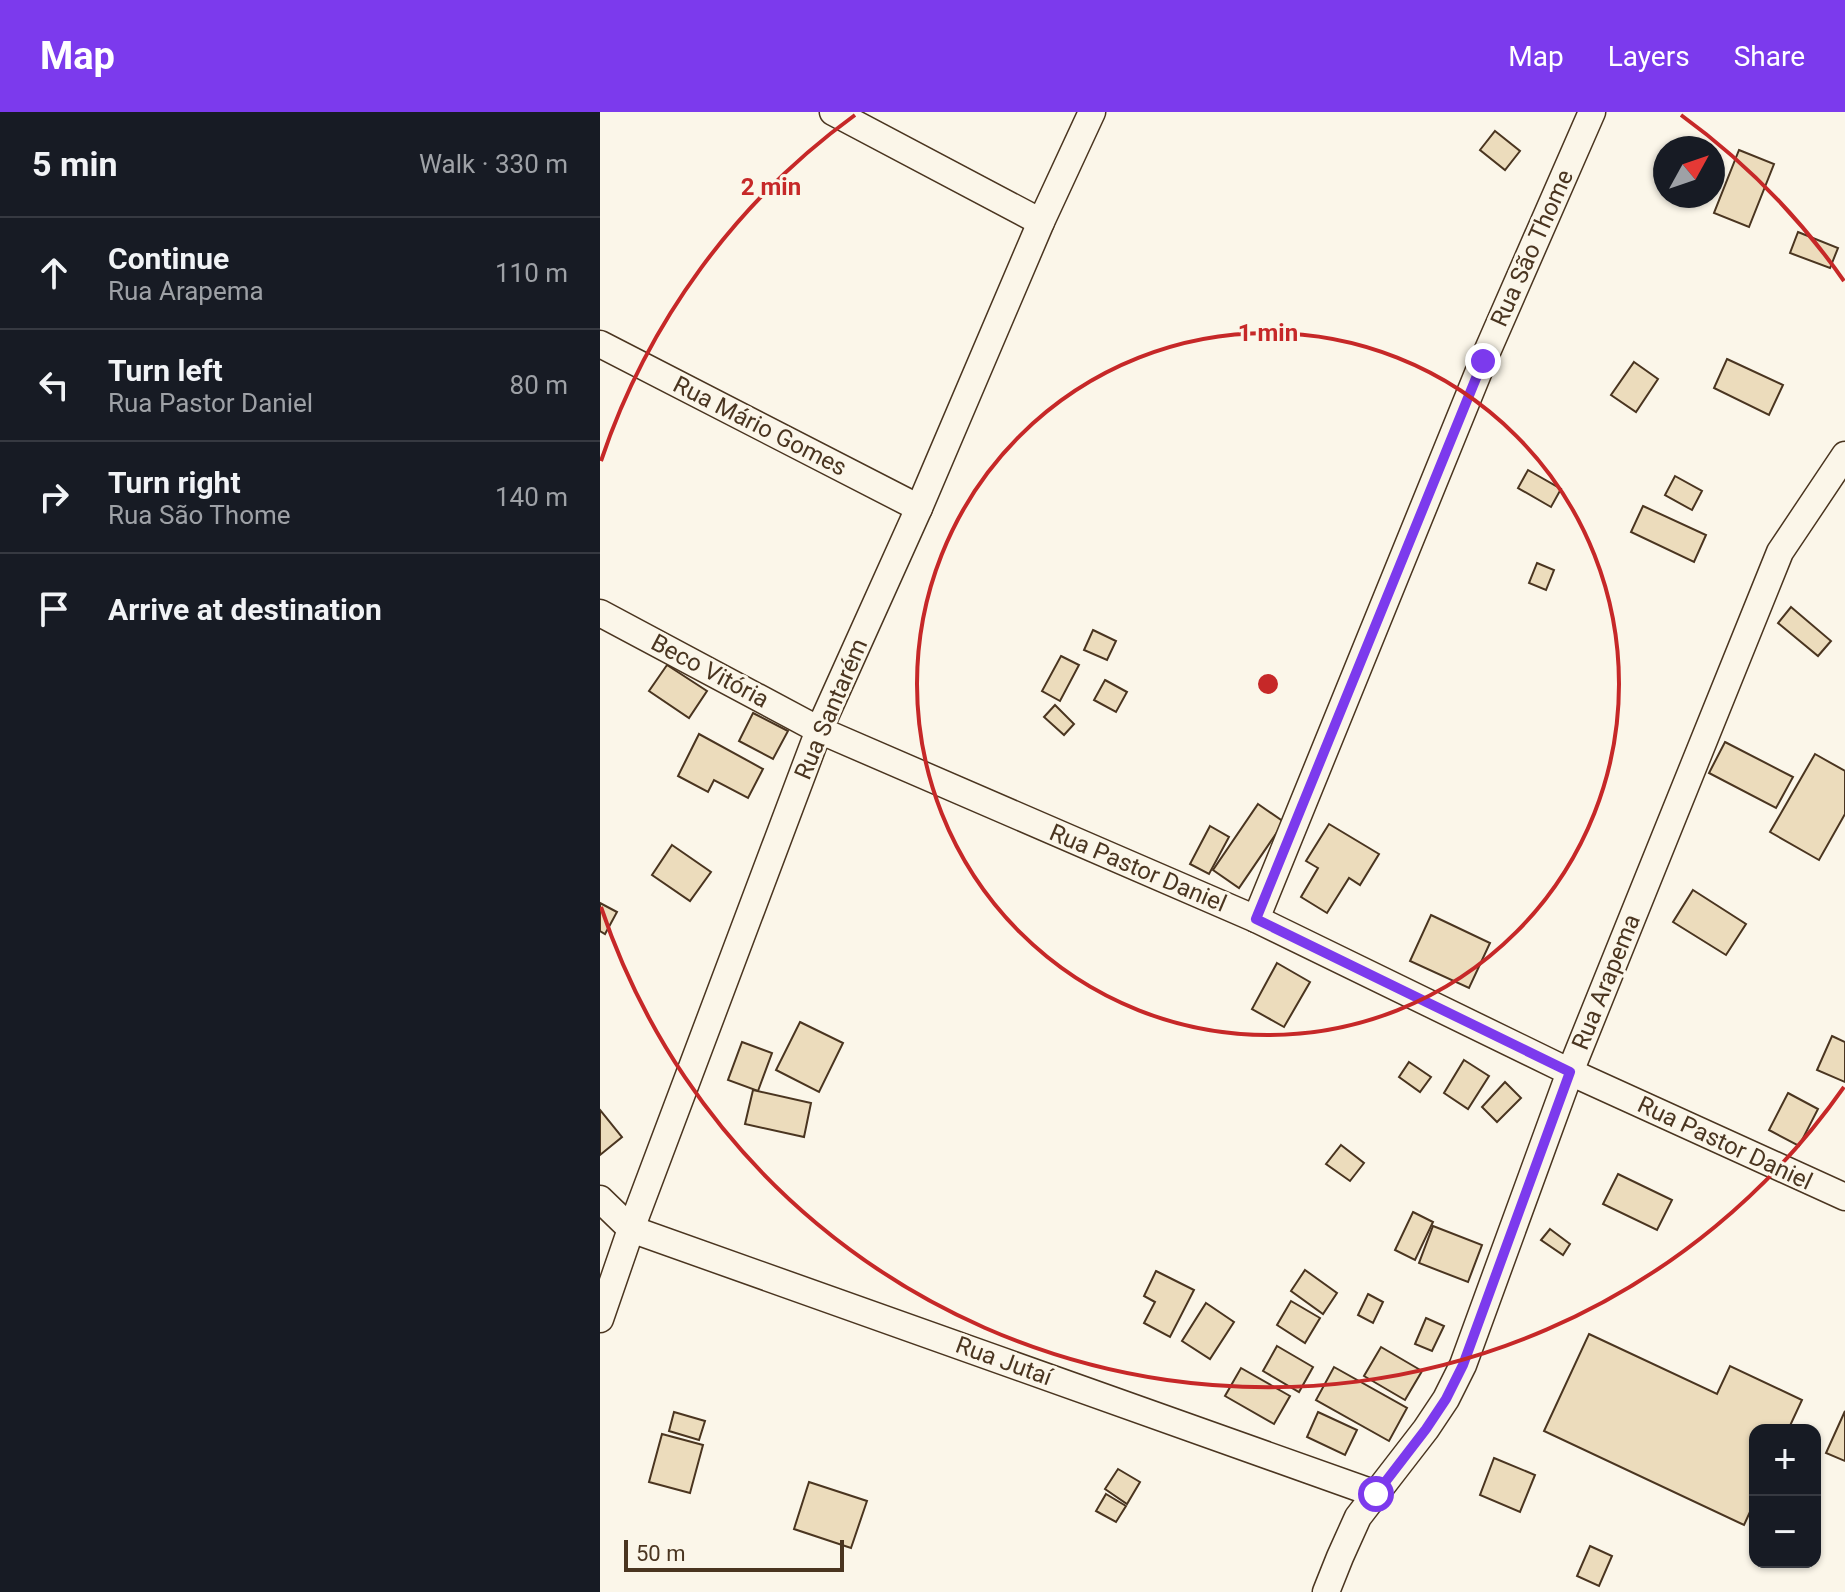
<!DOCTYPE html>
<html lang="en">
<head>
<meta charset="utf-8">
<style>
  :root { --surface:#171b24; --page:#20242c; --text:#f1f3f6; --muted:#9ea1a6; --line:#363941; --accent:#7c3aed }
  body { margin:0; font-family:Roboto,sans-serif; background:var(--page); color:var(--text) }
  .controls { position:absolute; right:24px; bottom:24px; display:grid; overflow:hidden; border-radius:16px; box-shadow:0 2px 6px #0004 }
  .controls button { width:72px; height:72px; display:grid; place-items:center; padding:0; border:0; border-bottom:2px solid var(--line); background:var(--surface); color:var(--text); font:40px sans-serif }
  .compass { position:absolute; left:1053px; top:24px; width:72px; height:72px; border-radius:50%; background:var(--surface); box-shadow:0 2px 6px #0004; rotate:50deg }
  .scale { position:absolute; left:24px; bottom:20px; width:220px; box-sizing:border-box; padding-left:8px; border:4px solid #4a3520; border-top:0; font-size:22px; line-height:28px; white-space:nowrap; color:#4a3520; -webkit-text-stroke:6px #fbf6e9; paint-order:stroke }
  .stop { position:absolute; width:24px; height:24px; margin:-18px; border:6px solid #7c3aed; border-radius:50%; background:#fff }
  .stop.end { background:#7c3aed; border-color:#fff; box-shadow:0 2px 8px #0008 }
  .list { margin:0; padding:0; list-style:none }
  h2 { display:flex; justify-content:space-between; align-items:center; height:104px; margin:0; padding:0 32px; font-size:34px }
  h2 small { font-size:26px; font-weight:400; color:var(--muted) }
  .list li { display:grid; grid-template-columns:52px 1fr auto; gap:24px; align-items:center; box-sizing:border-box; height:112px; padding:0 32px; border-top:2px solid var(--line) }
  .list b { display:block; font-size:30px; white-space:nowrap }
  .list p { margin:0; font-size:26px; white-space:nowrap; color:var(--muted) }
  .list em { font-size:26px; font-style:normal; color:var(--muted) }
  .icon { flex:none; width:44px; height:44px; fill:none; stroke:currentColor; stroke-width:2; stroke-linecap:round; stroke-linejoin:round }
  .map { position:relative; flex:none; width:1245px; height:1480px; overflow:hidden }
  header { display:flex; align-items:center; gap:48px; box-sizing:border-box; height:112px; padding:0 40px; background:var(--accent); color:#fff }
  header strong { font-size:38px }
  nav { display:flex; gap:44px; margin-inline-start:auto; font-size:28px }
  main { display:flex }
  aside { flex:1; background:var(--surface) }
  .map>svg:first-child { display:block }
  .building { fill:#ecdcbc; stroke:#4a3520; stroke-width:2 }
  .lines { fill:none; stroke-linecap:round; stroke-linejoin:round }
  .street-casing { stroke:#4a3520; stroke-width:29 }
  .street { stroke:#fbf6e9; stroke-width:26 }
  .route { stroke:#7c3aed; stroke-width:10 }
  .ring { fill:none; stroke:#c62828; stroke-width:4 }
  .labels { text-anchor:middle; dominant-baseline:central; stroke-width:6; stroke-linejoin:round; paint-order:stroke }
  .street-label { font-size:24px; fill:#4a3520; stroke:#fbf6e9 }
  .centre { fill:#c62828; stroke:#fbf6e9; stroke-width:4 }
  .ring-label { font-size:24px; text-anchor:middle; font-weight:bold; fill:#c62828; stroke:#fbf6e9; stroke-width:6; stroke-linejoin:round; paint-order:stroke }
</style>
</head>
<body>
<header>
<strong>Map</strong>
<nav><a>Map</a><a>Layers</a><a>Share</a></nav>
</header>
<main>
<aside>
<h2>5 min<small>Walk · 330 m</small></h2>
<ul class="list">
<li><svg class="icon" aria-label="ahead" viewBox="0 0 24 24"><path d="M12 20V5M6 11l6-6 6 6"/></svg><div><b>Continue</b><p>Rua Arapema</p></div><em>110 m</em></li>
<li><svg class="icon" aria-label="left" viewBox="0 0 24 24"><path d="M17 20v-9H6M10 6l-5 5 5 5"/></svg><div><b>Turn left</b><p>Rua Pastor Daniel</p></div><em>80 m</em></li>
<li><svg class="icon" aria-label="right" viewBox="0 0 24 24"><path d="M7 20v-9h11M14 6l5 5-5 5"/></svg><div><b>Turn right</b><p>Rua São Thome</p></div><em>140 m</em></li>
<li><svg class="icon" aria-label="arrive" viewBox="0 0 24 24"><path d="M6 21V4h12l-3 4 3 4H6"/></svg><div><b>Arrive at destination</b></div></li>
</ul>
</aside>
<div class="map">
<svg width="1245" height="1480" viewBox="0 0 1245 1480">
  <rect width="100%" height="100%" fill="#fbf6e9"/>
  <g class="building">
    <path d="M895 19 920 39 905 58 880 38Z"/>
    <path d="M1139 38 1174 52 1149 115 1114 101Z"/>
    <path d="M1198 120 1238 136 1230 156 1190 141Z"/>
    <path d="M1127 247 1183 273 1169 303 1114 276Z"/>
    <path d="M1034 250 1058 267 1036 300 1011 283Z"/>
    <path d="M928 358 961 377 951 395 918 376Z"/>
    <path d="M1075 364 1102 379 1092 398 1065 383Z"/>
    <path d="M1043 394 1106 423 1094 450 1031 420Z"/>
    <path d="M937 451 954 458 946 478 929 471Z"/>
    <path d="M1191 495 1231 529 1218 544 1178 511Z"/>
    <path d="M493 518 516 529 507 548 484 538Z"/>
    <path d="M461 544 479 553 460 589 442 579Z"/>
    <path d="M67 553 107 579 89 606 49 579Z"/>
    <path d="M505 568 527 580 516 600 494 588Z"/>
    <path d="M455 593 474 612 464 623 444 605Z"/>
    <path d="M153 601 188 619 173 647 139 629Z"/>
    <path d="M99 622 163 657 148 686 114 668 108 680 78 664Z"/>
    <path d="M1125 630 1193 665 1176 696 1109 661Z"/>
    <path d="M1215 642 1245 659V702L1219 748 1170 720Z"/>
    <path d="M658 692 684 710 639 776 613 758Z"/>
    <path d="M729 712 779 742 760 773 749 766 727 801 701 785 718 756 706 749Z"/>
    <path d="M610 714 629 725 609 762 590 752Z"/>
    <path d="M72 733 111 760 90 789 52 763Z"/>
    <path d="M1093 778 1146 812 1126 843 1073 810Z"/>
    <path d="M0 791 17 800 5 822 0 819Z"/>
    <path d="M831 803 890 831 869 876 810 849Z"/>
    <path d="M677 851 710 870 684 915 652 897Z"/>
    <path d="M200 910 243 931 219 980 176 958Z"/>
    <path d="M1232 924 1245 930V970L1217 958Z"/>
    <path d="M142 930 172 941 158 979 128 968Z"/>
    <path d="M864 948 889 964 868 997 844 981Z"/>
    <path d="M809 950 831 965 820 980 799 965Z"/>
    <path d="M905 970 921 986 897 1010 882 995Z"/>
    <path d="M153 978 211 991 204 1025 145 1012Z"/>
    <path d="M1188 981 1218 997 1199 1034 1169 1018Z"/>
    <path d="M0 998 22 1025 0 1043Z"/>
    <path d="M741 1033 764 1051 750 1069 726 1052Z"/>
    <path d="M1018 1062 1072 1088 1057 1118 1003 1092Z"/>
    <path d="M813 1100 833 1110 815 1148 795 1138Z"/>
    <path d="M833 1114 882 1133 868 1170 819 1151Z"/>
    <path d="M950 1117 970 1132 963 1143 941 1128Z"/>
    <path d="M705 1158 737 1181 723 1202 691 1179Z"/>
    <path d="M556 1159 594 1178 570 1225 544 1211 555 1190 544 1184Z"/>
    <path d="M768 1182 783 1190 773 1211 758 1203Z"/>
    <path d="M691 1189 720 1206 705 1231 677 1213Z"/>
    <path d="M606 1191 634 1210 610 1247 582 1229Z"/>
    <path d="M826 1206 844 1214 832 1239 815 1232Z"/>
    <path d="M989 1222 1117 1282 1130 1254 1202 1288 1188 1318H1155V1389L1144 1413 944 1319Z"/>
    <path d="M677 1234 713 1255 699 1280 663 1259Z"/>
    <path d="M781 1235 822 1259 805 1288 764 1264Z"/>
    <path d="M734 1255 807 1296 789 1329 716 1288Z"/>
    <path d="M641 1256 690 1284 674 1312 625 1284Z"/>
    <path d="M1245 1299V1349L1226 1341Z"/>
    <path d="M74 1300 105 1309 99 1328 69 1319Z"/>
    <path d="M718 1300 757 1318 745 1343 707 1325Z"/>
    <path d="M62 1322 103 1333 90 1381 49 1370Z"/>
    <path d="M894 1346 935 1363 920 1400 880 1383Z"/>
    <path d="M518 1357 540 1370 527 1392 505 1377Z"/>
    <path d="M209 1370 267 1389 251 1436 194 1417Z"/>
    <path d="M506 1382 526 1394 516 1410 496 1399Z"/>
    <path d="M990 1434 1012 1444 999 1474 977 1464Z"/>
  </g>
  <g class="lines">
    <g class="street-casing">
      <g id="street">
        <path d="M233 0 441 110"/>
        <path d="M0 232 319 396"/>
        <path d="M0 501 219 618 656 807 970 960 1245 1085"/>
        <path d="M656 807 883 249 992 0"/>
        <path d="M0 1087 31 1117 776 1382"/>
        <path d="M0 1207 31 1117 219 618 319 396 441 110 492 0"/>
        <path d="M726 1480 740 1445 758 1405 826 1317 846 1287 863 1253 970 960 1180 440 1245 343"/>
      </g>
    </g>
    <use href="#street" class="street"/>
  </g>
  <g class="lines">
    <path class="route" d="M776 1382 826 1317 846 1287 863 1253 970 960 656 807 883 249"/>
  </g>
  <g class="ring">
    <circle cx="668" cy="572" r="351"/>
    <path d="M1244 975A703 703 0 0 1 1 795M1 349A703 703 0 0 1 255 3M1081 3A703 703 0 0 1 1244 169"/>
  </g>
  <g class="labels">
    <g class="street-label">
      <text transform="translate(932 136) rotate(-66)">Rua São Thome</text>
      <text transform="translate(160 314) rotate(27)">Rua Mário Gomes</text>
      <text transform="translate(110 559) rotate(28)">Beco Vitória</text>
      <text transform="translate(231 597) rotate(-67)">Rua Santarém</text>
      <text transform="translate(538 756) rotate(23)">Rua Pastor Daniel</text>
      <text transform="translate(1006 870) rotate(-68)">Rua Arapema</text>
      <text transform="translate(1125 1031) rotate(25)">Rua Pastor Daniel</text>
      <text transform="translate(404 1249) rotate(20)">Rua Jutaí</text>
    </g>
  </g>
  <circle cx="668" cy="572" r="12" class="centre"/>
  <g class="ring-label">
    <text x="171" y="83">2 min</text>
    <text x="668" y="229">1 min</text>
  </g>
</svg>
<div class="controls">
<button>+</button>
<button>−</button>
</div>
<svg class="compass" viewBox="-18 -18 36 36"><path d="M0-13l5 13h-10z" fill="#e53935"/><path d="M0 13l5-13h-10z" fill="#9ea1a6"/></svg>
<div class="scale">50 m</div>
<div class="stop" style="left:776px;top:1382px"></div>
<div class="stop end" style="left:883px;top:249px"></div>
</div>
</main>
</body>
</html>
